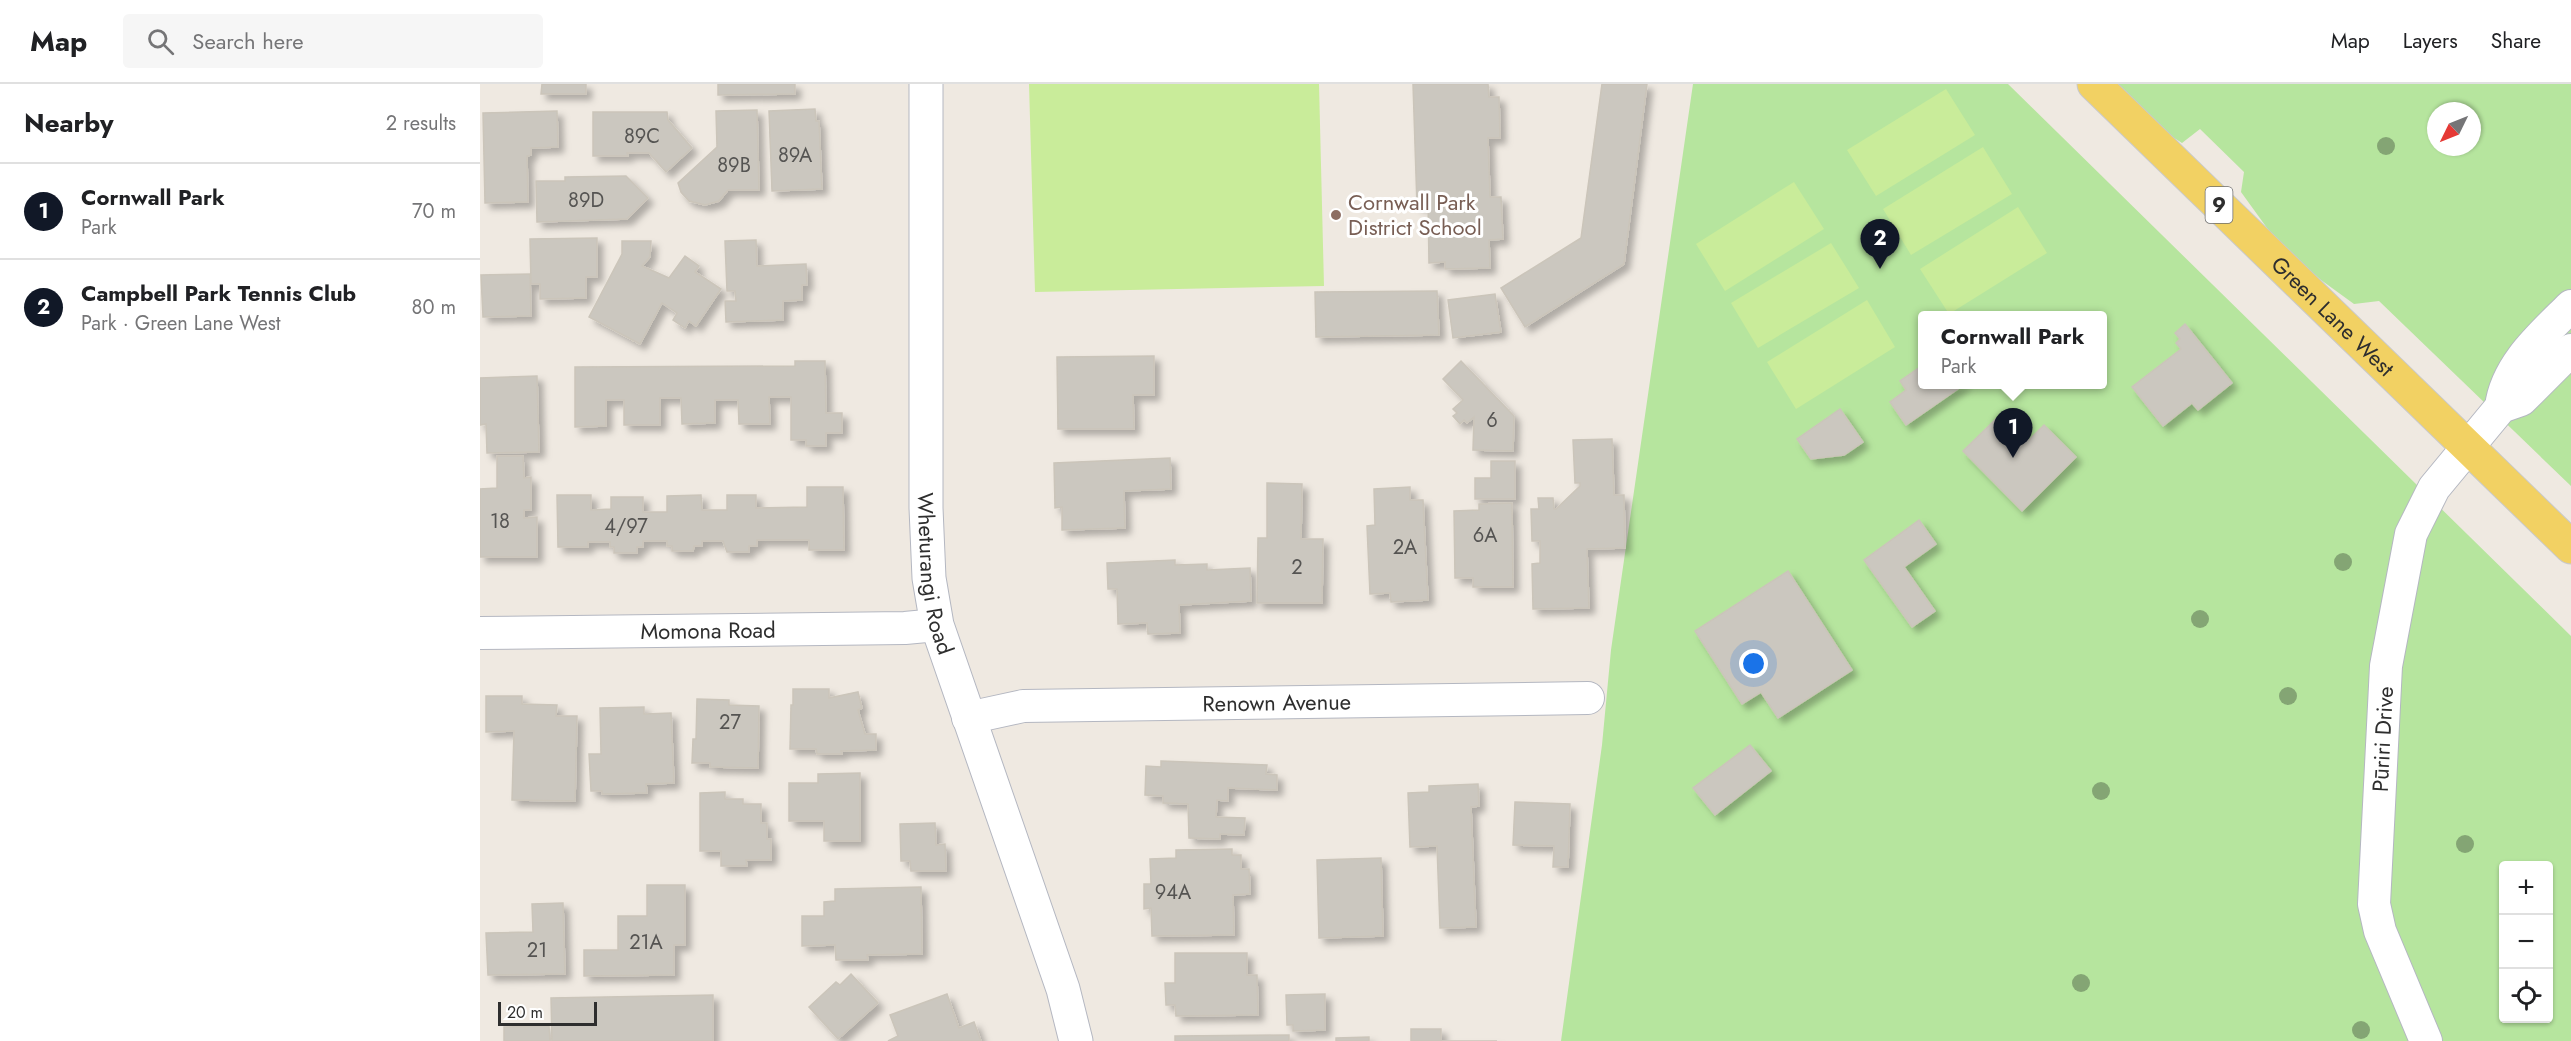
<!DOCTYPE html>
<html lang="en">
<head>
<meta charset="utf-8">
<style>
  :root { --surface:#fff; --page:#f6f6f6; --text:#202124; --muted:#757577; --line:#e0e0e0; --accent:#111827 }
  body { margin:0; font-family:Jost,sans-serif; background:var(--page); color:var(--text) }
  .controls { position:absolute; right:18px; bottom:18px; display:grid; overflow:hidden; border-radius:6px; box-shadow:0 2px 4px #0004 }
  .controls button { width:54px; height:54px; display:grid; place-items:center; padding:0; border:0; border-bottom:2px solid var(--line); background:var(--surface); color:var(--text); font:30px sans-serif }
  .compass { position:absolute; left:1947px; top:18px; width:54px; height:54px; border-radius:50%; background:var(--surface); box-shadow:0 2px 4px #0004; rotate:227deg }
  .scale { position:absolute; left:18px; bottom:15px; width:99px; box-sizing:border-box; padding-left:6px; border:3px solid #2e2e2e; border-top:0; font-size:16px; line-height:21px; white-space:nowrap; color:#2e2e2e; -webkit-text-stroke:4px #fff; paint-order:stroke }
  .you { position:absolute; left:1274px; top:580px; width:21px; height:21px; margin:-15px; border:4px solid #fff; border-radius:50%; background:#1a73e8; box-shadow:0 0 0 9px #1a73e833 }
  .badge { display:grid; place-items:center; width:39px; height:39px; border-radius:50%; background:var(--accent); color:#fff; font-size:20px; font-weight:700 }
  .pin { position:absolute; translate:-50% -50px; filter:drop-shadow(0 2px 3px #0008) }
  .pin::after { content:''; position:absolute; top:32px; width:21px; height:18px; background:inherit; clip-path:polygon(0 0,100% 0,50% 100%) }
  .popup { position:absolute; left:1438px; top:227px; width:189px; height:78px; box-sizing:border-box; display:grid; place-content:center; border-radius:6px; background:var(--surface); filter:drop-shadow(0 2px 4px #0005); font-size:20px; white-space:nowrap; color:var(--muted) }
  .popup b { font-size:22px; color:var(--text) }
  .popup::after { content:''; position:absolute; left:50%; top:100%; margin-left:-12px; border:12px solid transparent; border-top-color:var(--surface) }
  .list { margin:0; padding:0; list-style:none }
  h2 { display:flex; justify-content:space-between; align-items:center; height:78px; margin:0; padding:0 24px; font-size:26px }
  h2 small { font-size:20px; font-weight:400; color:var(--muted) }
  .list li { display:grid; grid-template-columns:39px 1fr auto; gap:18px; align-items:center; box-sizing:border-box; height:96px; padding:0 24px; border-top:2px solid var(--line) }
  .list b { display:block; font-size:22px; white-space:nowrap }
  .list p { margin:0; font-size:20px; white-space:nowrap; color:var(--muted) }
  .list em { font-size:20px; font-style:normal; color:var(--muted) }
  .icon { flex:none; width:33px; height:33px; fill:none; stroke:currentColor; stroke-width:2; stroke-linecap:round; stroke-linejoin:round }
  .map { position:relative; flex:none; width:2091px; height:957px; overflow:hidden }
  header { display:flex; align-items:center; gap:36px; box-sizing:border-box; height:84px; padding:0 30px; background:var(--surface); border-bottom:2px solid var(--line) }
  header strong { font-size:28px }
  nav { display:flex; gap:33px; margin-inline-start:auto; font-size:21px }
  .search { width:420px; height:54px; background:var(--page); display:flex; align-items:center; gap:15px; box-sizing:border-box; padding:0 21px; border-radius:6px; color:var(--muted); font-size:22px }
  main { display:flex }
  aside { flex:1; background:var(--surface) }
  .map>svg:first-child { display:block }
  .green { fill:#b6e59e; fill-rule:evenodd }
  .pitch { fill:#c9ec9a }
  .building { fill:#cbc7bf; stroke:#cbc5ba; stroke-width:1.5; filter:url(#shadow) }
  .lines { fill:none; stroke-linecap:round; stroke-linejoin:round }
  .street-casing { stroke:#b4b7c1; stroke-width:34 }
  .secondary-casing { stroke:#b4b7c1; stroke-width:35 }
  .primary-casing { stroke:#c9c9c9; stroke-width:35 }
  .street { stroke:#fff; stroke-width:32 }
  .secondary { stroke:#fff; stroke-width:33 }
  .primary { stroke:#f2d163; stroke-width:33 }
  .tree { fill:#84a574 }
  .education-dot { fill:#8d6e63; stroke:#fff; stroke-width:2 }
  .labels { text-anchor:middle; dominant-baseline:central; stroke-width:6; stroke-linejoin:round; paint-order:stroke }
  .number-label { font-size:20px; fill:#555452 }
  .shield { fill:#fff; stroke:#6d6d6d; stroke-width:1.5 }
  .shield-label { font-size:21px; font-weight:bold; fill:#2e2e2e }
  .education-label { font-size:22px; fill:#785e54; stroke:#fff; text-anchor:start }
  .street-label { font-size:22px; fill:#2e2e2e; stroke:#fff }
</style>
</head>
<body>
<header>
<strong>Map</strong>
<div class="search"><svg class="icon" aria-label="search" viewBox="0 0 24 24"><circle cx="10" cy="10" r="6"/><path d="M15 15l6 6"/></svg>Search here</div>
<nav><a>Map</a><a>Layers</a><a>Share</a></nav>
</header>
<main>
<aside>
<h2>Nearby<small>2 results</small></h2>
<ul class="list">
<li><span class="badge">1</span><div><b>Cornwall Park</b><p>Park</p></div><em>70 m</em></li>
<li><span class="badge">2</span><div><b>Campbell Park Tennis Club</b><p>Park · Green Lane West</p></div><em>80 m</em></li>
</ul>
</aside>
<div class="map">
<svg width="2091" height="957" viewBox="0 0 2091 957">
  <defs>
    <filter id="shadow"><feDropShadow dx="5.5" dy="5.5" stdDeviation="3" flood-color="#0004"/></filter>
  </defs>
  <rect width="100%" height="100%" fill="#efe9e1"/>
  <g class="green">
    <path d="M1213 0H1528L2091 552V957H1081L1122 661 1131 566ZM1443 232H1623V300H1443ZM2024 782H2068V934H2024Z"/>
    <path d="M1625 0H2091V402L1899 217 1874 220 1841 196 1795 155 1761 108 1764 88 1720 45 1702 59 1666 36ZM1956 27H1992V63H1956Z"/>
  </g>
  <g class="pitch">
    <path d="M549 0H839L844 202 555 208Z"/>
    <path d="M1466 5 1495 51 1396 112 1367 66Z"/>
    <path d="M1503 63 1532 110 1431 171 1403 125Z"/>
    <path d="M1314 98 1344 145 1245 207 1216 160Z"/>
    <path d="M1538 123 1567 169 1469 230 1440 185Z"/>
    <path d="M1351 159 1379 204 1278 264 1251 219Z"/>
    <path d="M1387 216 1415 263 1316 325 1287 278Z"/>
  </g>
  <g class="building">
    <path d="M62 0H106V10H61Z"/>
    <path d="M238 0H315V10L238 11Z"/>
    <path d="M933 0H1008L1009 13H1019L1020 54H1008L1010 113H1021L1023 155 1009 156 1010 184 965 185V178L949 179 948 121 937 122Z"/>
    <path d="M1122 0H1167L1144 180 1045 243 1021 204 1101 154Z"/>
    <path d="M335 25 336 37H339L342 105 292 107 289 27Z"/>
    <path d="M277 26 279 106H248L239 117 225 121 209 117 201 108 198 99 237 63 236 27Z"/>
    <path d="M77 27 78 63 51 64V71L47 72 48 118 5 119 3 29Z"/>
    <path d="M113 28H187L188 36 212 64 186 88 169 69H147L148 72H113Z"/>
    <path d="M146 92 168 114 147 135 57 138 56 97H85V93Z"/>
    <path d="M117 154V193H106V214L60 215V200H51L50 155Z"/>
    <path d="M276 156 277 182 326 180 327 201H322V216L303 217V236L246 238 245 217H256L255 207H247L245 157Z"/>
    <path d="M142 157H171L170 173 162 182 189 194 205 172 219 182 215 188 241 205 216 242 209 237 205 244 193 236 197 229 182 219 160 260 109 233 142 170Z"/>
    <path d="M50 190 51 232 3 233 1 191Z"/>
    <path d="M957 207 959 251 836 253 835 208Z"/>
    <path d="M1015 210 1021 248 973 254 968 216Z"/>
    <path d="M1705 240 1752 299 1718 326 1712 319 1683 342 1652 303 1701 265 1696 259 1700 255 1695 249Z"/>
    <path d="M674 272V311H653L654 345H578L577 273Z"/>
    <path d="M315 277H345L346 329H362V349H346V362H326V356H311V313H289L290 340H259L258 316H235V339L202 340 201 314H180V341H144V316H126V342L95 343V283L315 282Z"/>
    <path d="M981 277 1034 332 1033 367 993 366 994 333 987 339 984 336 980 340 973 332 977 329 973 325 983 316 963 295Z"/>
    <path d="M1443 281V300H1485L1426 341 1410 318 1426 306 1420 297Z"/>
    <path d="M57 292 59 368 7 369 6 340 0 341V294Z"/>
    <path d="M1360 325 1383 358 1364 371 1331 375 1317 355Z"/>
    <path d="M1523 328 1549 356 1564 341 1596 373 1542 427 1483 367Z"/>
    <path d="M1132 355 1134 411H1144L1145 464 1107 465 1109 524 1053 525 1052 480 1060 479V457H1052L1051 425H1059L1058 414H1073L1074 425H1076L1100 402V399H1095L1093 356Z"/>
    <path d="M17 372H43L44 394 51 393V426H44V434L57 433V473H0V405L17 404Z"/>
    <path d="M690 374 691 405 644 407 645 444 582 446V423L575 424 574 379Z"/>
    <path d="M1011 377H1035V415H995V394H1011Z"/>
    <path d="M787 399 822 400 821 455H843L842 519H777L778 454H787Z"/>
    <path d="M327 403H363L364 466H329V456H277V462H269V468H247L243 457H222V462H214L213 467H192V462H187V457H163V463H157V469H134V463H130V458H108V463H78L77 411H111V426L131 425V413H163V428H187V412L221 411 222 426H247V411H276V424L327 423Z"/>
    <path d="M930 403V416H943L948 516 911 518 910 509 890 510 887 442 895 441 894 405Z"/>
    <path d="M1032 419 1033 503H993V494H975L974 427 999 426V420Z"/>
    <path d="M1439 436 1456 460 1424 483 1455 527 1432 543 1384 476Z"/>
    <path d="M695 476V481L727 480V486L770 484 771 517 699 521 700 549 668 550 667 539 638 540 637 505H628L627 479Z"/>
    <path d="M1308 487 1372 586 1298 634 1281 608 1262 620 1215 547Z"/>
    <path d="M313 605H349V614L378 608 382 624 378 626 385 650H396V666L361 667 362 670H337L336 665H310L311 621H313Z"/>
    <path d="M6 612H42V620L77 621 76 632H97L95 717 32 716 34 647 6 648Z"/>
    <path d="M217 615 249 616V621L279 622 278 684 230 683V679H212L213 655H216Z"/>
    <path d="M164 623V630L191 629 194 699 166 700 167 709 122 710V707H111L109 670H121L120 624Z"/>
    <path d="M1270 661 1291 687 1235 731 1213 704Z"/>
    <path d="M681 677 787 681 786 690 797 691V706L748 704V717L737 716 736 733 765 734 764 751 740 750V755L709 754 708 720 683 719V712L665 711 666 682 681 683Z"/>
    <path d="M380 689V757H344V737H309V699H338V690Z"/>
    <path d="M998 700 999 722 991 723 996 843 960 844 957 762 930 763 928 709 949 708V702Z"/>
    <path d="M245 708V715H263V720H281V739H287V755H291V776H266L267 782H241V767H220V709Z"/>
    <path d="M1035 718 1090 720 1088 783H1073L1074 762 1033 761Z"/>
    <path d="M455 739 456 761 465 760 466 787H431L430 777H421L420 740Z"/>
    <path d="M752 765V771H761V785H769L770 810 753 811 754 851 672 852 671 824 664 825V800H671L670 775 696 774V766Z"/>
    <path d="M901 774 903 852 839 854 837 776Z"/>
    <path d="M167 801H205V861H194V891L104 892V866H138V832H167Z"/>
    <path d="M441 803 442 870 387 871 388 876H356L355 861 322 862V832H344V818L355 817V805Z"/>
    <path d="M83 819 85 890 8 891 6 849 53 848 52 820Z"/>
    <path d="M695 869H767V891H777L778 931 696 932 695 921H686L685 899H695Z"/>
    <path d="M371 890 398 919 358 955 329 923 356 898 360 901Z"/>
    <path d="M467 910 479 944 494 938 501 957H408L418 952 410 931Z"/>
    <path d="M845 910V946L813 947V941H807L806 911Z"/>
    <path d="M233 911V957H72L71 914Z"/>
    <path d="M69 942 70 957H24V943Z"/>
    <path d="M931 945H961V957H1017H931Z"/>
    <path d="M809 951V957H695V952Z"/>
    <path d="M889 953V957H856V954Z"/>
  </g>
  <g class="lines">
    <g class="street-casing">
      <g id="street">
        <path d="M2021 323C2026 281 2063 250 2091 222"/>
        <path id="s1" d="M0 549 425 544 457 541"/>
        <path id="s2" d="M488 634 543 622 1108 614"/>
        <path id="s3" d="M1946 957 1900 847 1894 820 1906 582 1931 450 1954 404 2021 323 2041 316 2091 266"/>
      </g>
    </g>
    <g class="secondary-casing">
      <g id="secondary">
        <path id="s4" d="M446 0V424L449 494 457 541 583 905 596 957"/>
      </g>
    </g>
    <g class="primary-casing">
      <g id="primary">
        <path id="s5" d="M1614 0 2091 463"/>
      </g>
    </g>
    <use href="#street" class="street"/>
    <use href="#secondary" class="secondary"/>
    <use href="#primary" class="primary"/>
  </g>
  <g class="tree">
    <circle cx="1906" cy="62" r="9"/>
    <circle cx="1863" cy="478" r="9"/>
    <circle cx="1720" cy="535" r="9"/>
    <circle cx="1808" cy="612" r="9"/>
    <circle cx="1621" cy="707" r="9"/>
    <circle cx="1985" cy="760" r="9"/>
    <circle cx="1601" cy="899" r="9"/>
    <circle cx="1881" cy="946" r="9"/>
  </g>
  <circle class="education-dot" cx="856" cy="131" r="6"/>
  <g class="labels">
    <g class="number-label">
      <text x="162" y="52">89C</text>
      <text x="315" y="71">89A</text>
      <text x="254" y="81">89B</text>
      <text x="106" y="116">89D</text>
      <text x="1012" y="336">6</text>
      <text x="20" y="437">18</text>
      <text x="146" y="442">4/97</text>
      <text x="1005" y="451">6A</text>
      <text x="925" y="463">2A</text>
      <text x="817" y="483">2</text>
      <text x="250" y="638">27</text>
      <text x="693" y="808">94A</text>
      <text x="166" y="858">21A</text>
      <text x="57" y="866">21</text>
    </g>
    <rect class="shield" x="1725.5" y="103" width="27" height="36" rx="4.5"/>
    <g class="shield-label">
      <text x="1739" y="121">9</text>
    </g>
    <g class="education-label">
      <text x="868" y="118">Cornwall Park<tspan x="868" dy="25">District School</tspan></text>
    </g>
    <g class="street-label">
      <text stroke="none"><textPath href="#s5" startOffset="333">Green Lane West</textPath></text>
      <text stroke="none"><textPath href="#s4" startOffset="490">Wheturangi Road</textPath></text>
      <text stroke="none"><textPath href="#s1" startOffset="228">Momona Road</textPath></text>
      <text stroke="none"><textPath href="#s2" startOffset="310">Renown Avenue</textPath></text>
      <text stroke="none"><textPath href="#s3" startOffset="312">Pūriri Drive</textPath></text>
    </g>
  </g>
</svg>
<div class="controls">
<button>+</button>
<button>−</button>
<button><svg class="icon" aria-label="locate" viewBox="0 0 24 24"><circle cx="12" cy="12" r="6"/><path d="M12 2v4M12 18v4M2 12h4M18 12h4"/></svg></button>
</div>
<svg class="compass" viewBox="-18 -18 36 36"><path d="M0-13l5 13h-10z" fill="#e53935"/><path d="M0 13l5-13h-10z" fill="#757577"/></svg>
<div class="scale">20 m</div>
<div class="you"></div>
<div class="pin badge" style="left:1533px;top:374px">1</div>
<div class="popup"><b>Cornwall Park</b>Park</div>
<div class="pin badge" style="left:1400px;top:185px">2</div>
</div>
</main>
</body>
</html>
